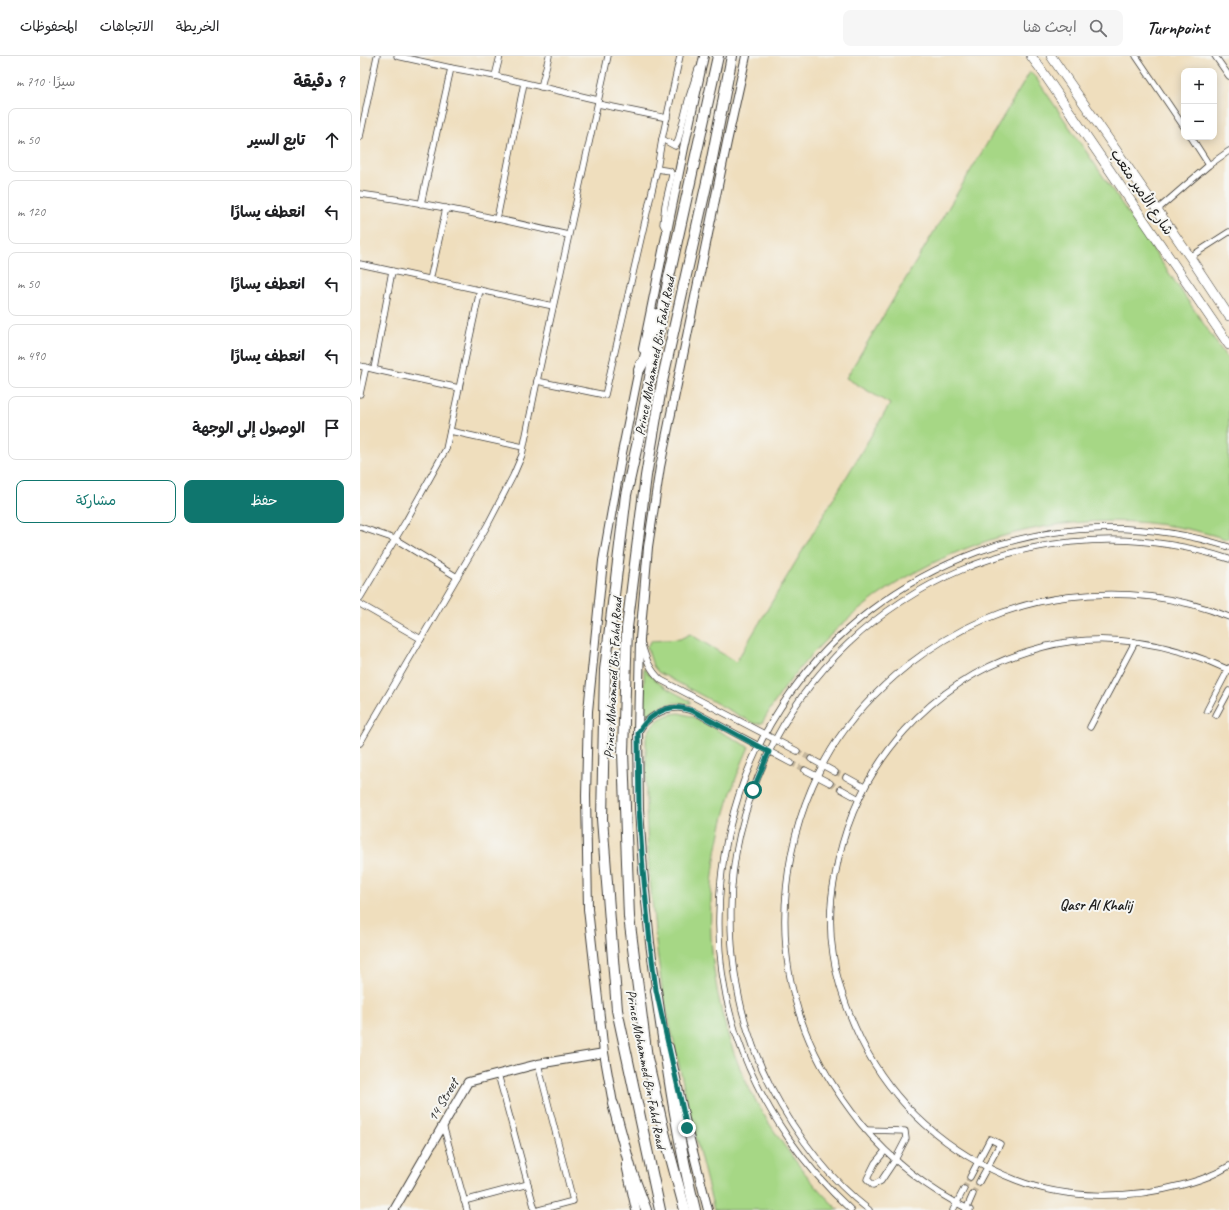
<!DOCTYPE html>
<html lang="ar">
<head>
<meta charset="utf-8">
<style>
  :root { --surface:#fff; --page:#f6f6f6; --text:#202124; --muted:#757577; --line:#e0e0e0; --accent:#0f766e }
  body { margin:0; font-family:Caveat,"Playpen Sans Arabic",sans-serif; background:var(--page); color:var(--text); direction:rtl }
  .controls { position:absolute; right:12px; top:12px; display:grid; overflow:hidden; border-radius:8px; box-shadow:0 2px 10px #0003 }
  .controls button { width:36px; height:36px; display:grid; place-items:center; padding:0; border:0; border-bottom:1px solid var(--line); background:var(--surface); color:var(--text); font:20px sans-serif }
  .stop { position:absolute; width:12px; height:12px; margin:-9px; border:3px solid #0f766e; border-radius:50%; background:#fff }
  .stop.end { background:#0f766e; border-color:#fff; box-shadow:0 1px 4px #0008 }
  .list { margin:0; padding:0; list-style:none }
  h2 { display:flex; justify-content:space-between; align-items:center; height:52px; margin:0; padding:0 16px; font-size:17px }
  h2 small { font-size:13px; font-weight:400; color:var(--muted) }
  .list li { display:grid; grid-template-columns:26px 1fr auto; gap:12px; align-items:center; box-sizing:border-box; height:64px; margin:0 8px 8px; padding:0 8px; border:1px solid var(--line); border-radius:8px }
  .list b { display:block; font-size:15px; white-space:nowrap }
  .list em { font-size:13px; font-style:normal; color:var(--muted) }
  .actions { display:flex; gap:8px; padding:12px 16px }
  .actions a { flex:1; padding:9px 0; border:1px solid var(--accent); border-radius:8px; text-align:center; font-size:14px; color:var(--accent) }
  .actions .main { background:var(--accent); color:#fff }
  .icon { flex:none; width:22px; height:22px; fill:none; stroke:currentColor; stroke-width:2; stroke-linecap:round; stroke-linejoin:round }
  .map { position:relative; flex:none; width:869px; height:1154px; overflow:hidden; direction:ltr }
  header { display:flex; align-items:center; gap:24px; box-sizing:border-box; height:56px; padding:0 20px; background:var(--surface); border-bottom:1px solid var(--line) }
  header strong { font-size:19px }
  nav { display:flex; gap:22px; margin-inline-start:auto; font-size:14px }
  .search { width:280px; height:36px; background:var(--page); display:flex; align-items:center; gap:10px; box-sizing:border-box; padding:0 14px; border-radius:8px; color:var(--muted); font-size:15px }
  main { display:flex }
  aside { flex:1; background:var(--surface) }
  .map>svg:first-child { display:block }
  .green { fill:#a6d785; stroke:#617a50 }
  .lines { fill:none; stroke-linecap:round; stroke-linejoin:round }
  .minor-tunnel { stroke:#c5b79d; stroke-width:5.5; stroke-dasharray:5.5 3; stroke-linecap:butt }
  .minor-casing { stroke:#3c3934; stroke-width:7 }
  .secondary-casing { stroke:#3c3934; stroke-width:10 }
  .primary-casing { stroke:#3c3934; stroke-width:10 }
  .motorway-casing { stroke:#3c3934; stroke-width:12 }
  .minor { stroke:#fff; stroke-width:5.5 }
  .secondary { stroke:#fff; stroke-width:8 }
  .primary { stroke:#fff; stroke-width:9 }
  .motorway { stroke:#fff; stroke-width:10 }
  .route { stroke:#0f766e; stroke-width:5 }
  .labels { text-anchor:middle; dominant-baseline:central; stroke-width:4; stroke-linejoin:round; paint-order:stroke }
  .street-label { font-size:14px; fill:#1c1c1c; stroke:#f6f6f2 }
  .neighbourhood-label { font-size:15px; font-weight:bold; fill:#1c1c1c; stroke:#f6f6f2 }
</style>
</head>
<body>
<header>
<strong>Turnpoint</strong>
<div class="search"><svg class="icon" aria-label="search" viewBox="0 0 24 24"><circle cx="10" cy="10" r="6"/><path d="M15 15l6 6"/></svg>ابحث هنا</div>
<nav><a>الخريطة</a><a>الاتجاهات</a><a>المحفوظات</a></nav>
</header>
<main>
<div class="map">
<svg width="869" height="1154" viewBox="0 0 869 1154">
  <rect width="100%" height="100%" fill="#f6f6f2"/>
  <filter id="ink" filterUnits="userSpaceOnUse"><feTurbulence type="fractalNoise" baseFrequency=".025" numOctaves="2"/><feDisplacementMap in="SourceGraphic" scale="8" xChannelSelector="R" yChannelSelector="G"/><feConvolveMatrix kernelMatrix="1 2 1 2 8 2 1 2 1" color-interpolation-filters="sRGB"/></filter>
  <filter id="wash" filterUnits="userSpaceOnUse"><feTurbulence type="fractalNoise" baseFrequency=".012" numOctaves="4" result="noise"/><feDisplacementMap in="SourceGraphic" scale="16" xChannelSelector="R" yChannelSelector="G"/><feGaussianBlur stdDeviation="0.9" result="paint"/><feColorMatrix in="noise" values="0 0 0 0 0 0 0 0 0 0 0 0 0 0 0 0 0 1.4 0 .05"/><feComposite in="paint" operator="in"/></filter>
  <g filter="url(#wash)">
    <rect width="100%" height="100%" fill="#efdebd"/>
    <g class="green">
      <path d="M670 16 676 22 869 305V484C692 426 494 506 402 667L395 668 298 616 293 610 287 591 291 585 320 583 330 578 376 606 530 348 486 322Z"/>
      <path d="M284 612C296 629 313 635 330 645V648C311 645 300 648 285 661L284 639Z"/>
      <path d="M319 657 331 660 389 691C344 788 338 896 374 997 386 1031 405 1063 426 1092 442 1114 459 1136 479 1154H354L333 1071 302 933 296 886 289 814 286 753V681C292 666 303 658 319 657Z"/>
    </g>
  </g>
  <g filter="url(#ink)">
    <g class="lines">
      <g class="minor-tunnel">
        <path d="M437 695 451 703"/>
        <path d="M431 707 445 714"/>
        <path d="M475 716 486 721"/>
        <path d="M470 727 481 733"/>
        <path d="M604 1133 610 1121"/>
        <path d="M613 1138 619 1126"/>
      </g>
      <g class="minor-casing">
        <g id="minor">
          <path d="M37 0 91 12 135 20 238 44"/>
          <path d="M776 0 824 71"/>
          <path d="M855 0 869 20"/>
          <path d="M135 20 140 0"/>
          <path d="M181 31 189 0"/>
          <path d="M238 48 307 62"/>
          <path d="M0 81 17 0"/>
          <path d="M831 81 849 109"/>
          <path d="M302 83 315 90 318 85 329 41 338 13"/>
          <path d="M297 113 310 115 312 119 305 149 303 168 307 176"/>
          <path d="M0 138C70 147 139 163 208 179"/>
          <path d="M61 148 91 12"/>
          <path d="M797 154 849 109 869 95"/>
          <path d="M137 163 164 27"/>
          <path d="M830 201 869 176"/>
          <path d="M0 208 193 250"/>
          <path d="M70 224 86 152"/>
          <path d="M0 310 21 315 99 332"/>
          <path d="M14 313 32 215"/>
          <path d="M177 325 245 339 297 113 302 83 320 0"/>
          <path d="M0 338 6 311"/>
          <path d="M90 375 163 391"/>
          <path d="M0 471 35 483 97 521"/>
          <path d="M0 542 46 465 86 393 120 234"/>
          <path d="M0 548 61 583"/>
          <path d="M282 589C286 603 290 614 301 624L437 695"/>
          <path d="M869 614C812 587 745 575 683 591 573 619 494 709 475 820 470 845 469 872 473 898 477 928 488 957 501 984 533 1049 589 1098 656 1124 707 1144 770 1143 822 1129 833 1126 844 1123 854 1118 859 1116 864 1113 869 1110"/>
          <path d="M847 654 869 612"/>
          <path d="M856 659 869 635"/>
          <path d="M730 671 775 586"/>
          <path d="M279 675C286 662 303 652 318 652 323 652 328 654 333 655L431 707"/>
          <path d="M0 687 127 470 153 420 162 399 177 325 248 0"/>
          <path d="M451 703 475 716"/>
          <path d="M445 714 470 727"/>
          <path d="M486 721 504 731"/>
          <path d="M481 733 499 743"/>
          <path d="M178 1008 213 1145 179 1154"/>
          <path d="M138 1018 175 1154"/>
          <path d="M83 1069 107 1154"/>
          <path d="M506 1074 545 1075 546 1083 535 1104 521 1125 513 1129 507 1123 515 1107 525 1095"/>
          <path d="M610 1121 630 1083 640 1088 619 1126"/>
          <path d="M104 1145 168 1128"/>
          <path d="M491 1154C444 1111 406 1056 383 997 366 954 358 906 359 860 361 693 461 554 617 496 697 466 788 465 869 491"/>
          <path d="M509 1154C468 1122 435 1077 411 1031 382 975 370 916 371 853 371 800 385 748 407 700 489 526 688 444 869 503"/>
          <path d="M593 1154 604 1133"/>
          <path d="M606 1154 613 1138"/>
          <path d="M610 1154C567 1133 531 1104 501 1068 478 1039 458 1008 445 974 410 884 422 776 471 694 491 661 518 633 548 609 594 573 649 548 707 541 761 534 819 540 869 561"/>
        </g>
      </g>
      <g class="secondary-casing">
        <g id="secondary">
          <path d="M283 293 324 92 344 0"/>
          <path d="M297 939 290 887 283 814 279 753 278 677 280 583 288 491 300 411 367 86 386 0"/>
          <path d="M309 991 327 1072 348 1154"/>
          <path d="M254 1053 244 997 228 853 226 740 228 655 243 505 262 397 280 308"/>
          <path d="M266 1109 276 1154"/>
          <path d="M34 1154 108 1026 178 1008 244 997"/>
        </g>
      </g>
      <g class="primary-casing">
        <g id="primary">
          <path d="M671 0 680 12 869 289"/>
          <path d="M691 0 830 201 869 260"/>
        </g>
      </g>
      <g class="motorway-casing">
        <g id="motorway">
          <path d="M279 314 284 305 297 258"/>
          <path d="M296 934C307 1008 317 1082 335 1154"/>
          <path d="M253 1048 271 1114 286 1154"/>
          <path d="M300 1154 257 954 242 763 245 614 266 439 278 385 309 221 358 0"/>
          <path d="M325 1154 305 1080 287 1002 269 861 263 696 267 572 286 420 302 326 351 108 372 0"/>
        </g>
      </g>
      <use href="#minor" class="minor"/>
      <use href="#secondary" class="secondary"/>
      <use href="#primary" class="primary"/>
      <use href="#motorway" class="motorway"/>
    </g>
  </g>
  <g class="lines" filter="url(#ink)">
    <path class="route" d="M327 1072 296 934 290 887 283 814 279 753 278 677C285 663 304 649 321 652 325 652 329 654 333 655L409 696 393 734"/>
  </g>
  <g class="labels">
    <g class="street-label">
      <text transform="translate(782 136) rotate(56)">شارع الأمير متعب</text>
      <text transform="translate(295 300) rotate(-79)">Prince Mohammed Bin Fahd Road</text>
      <text transform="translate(253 622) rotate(-87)">Prince Mohammed Bin Fahd Road</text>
      <text transform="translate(286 1013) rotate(79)">Prince Mohammed Bin Fahd Road</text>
      <text transform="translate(83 1044) rotate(-59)">14 Street</text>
    </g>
    <g class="neighbourhood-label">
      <text x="736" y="849">Qasr Al Khalij</text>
    </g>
  </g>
</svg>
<div class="controls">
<button>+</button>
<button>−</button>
</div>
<div class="stop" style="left:393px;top:734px"></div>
<div class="stop end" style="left:327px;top:1072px"></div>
</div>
<aside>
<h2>9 دقيقة<small>سيرًا · 710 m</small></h2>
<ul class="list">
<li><svg class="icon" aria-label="ahead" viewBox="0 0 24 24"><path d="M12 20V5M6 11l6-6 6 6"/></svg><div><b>تابع السير</b></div><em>50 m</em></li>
<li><svg class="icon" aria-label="left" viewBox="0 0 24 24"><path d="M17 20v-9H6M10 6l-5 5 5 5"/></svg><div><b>انعطف يسارًا</b></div><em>120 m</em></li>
<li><svg class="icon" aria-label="left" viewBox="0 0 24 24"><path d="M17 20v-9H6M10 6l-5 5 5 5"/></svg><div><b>انعطف يسارًا</b></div><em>50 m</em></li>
<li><svg class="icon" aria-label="left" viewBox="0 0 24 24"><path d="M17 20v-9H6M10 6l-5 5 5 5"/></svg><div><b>انعطف يسارًا</b></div><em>490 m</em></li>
<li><svg class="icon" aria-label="arrive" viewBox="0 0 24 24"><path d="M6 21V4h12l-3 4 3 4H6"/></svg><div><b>الوصول إلى الوجهة</b></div></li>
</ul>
<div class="actions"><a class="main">حفظ</a><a>مشاركة</a></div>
</aside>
</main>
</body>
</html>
